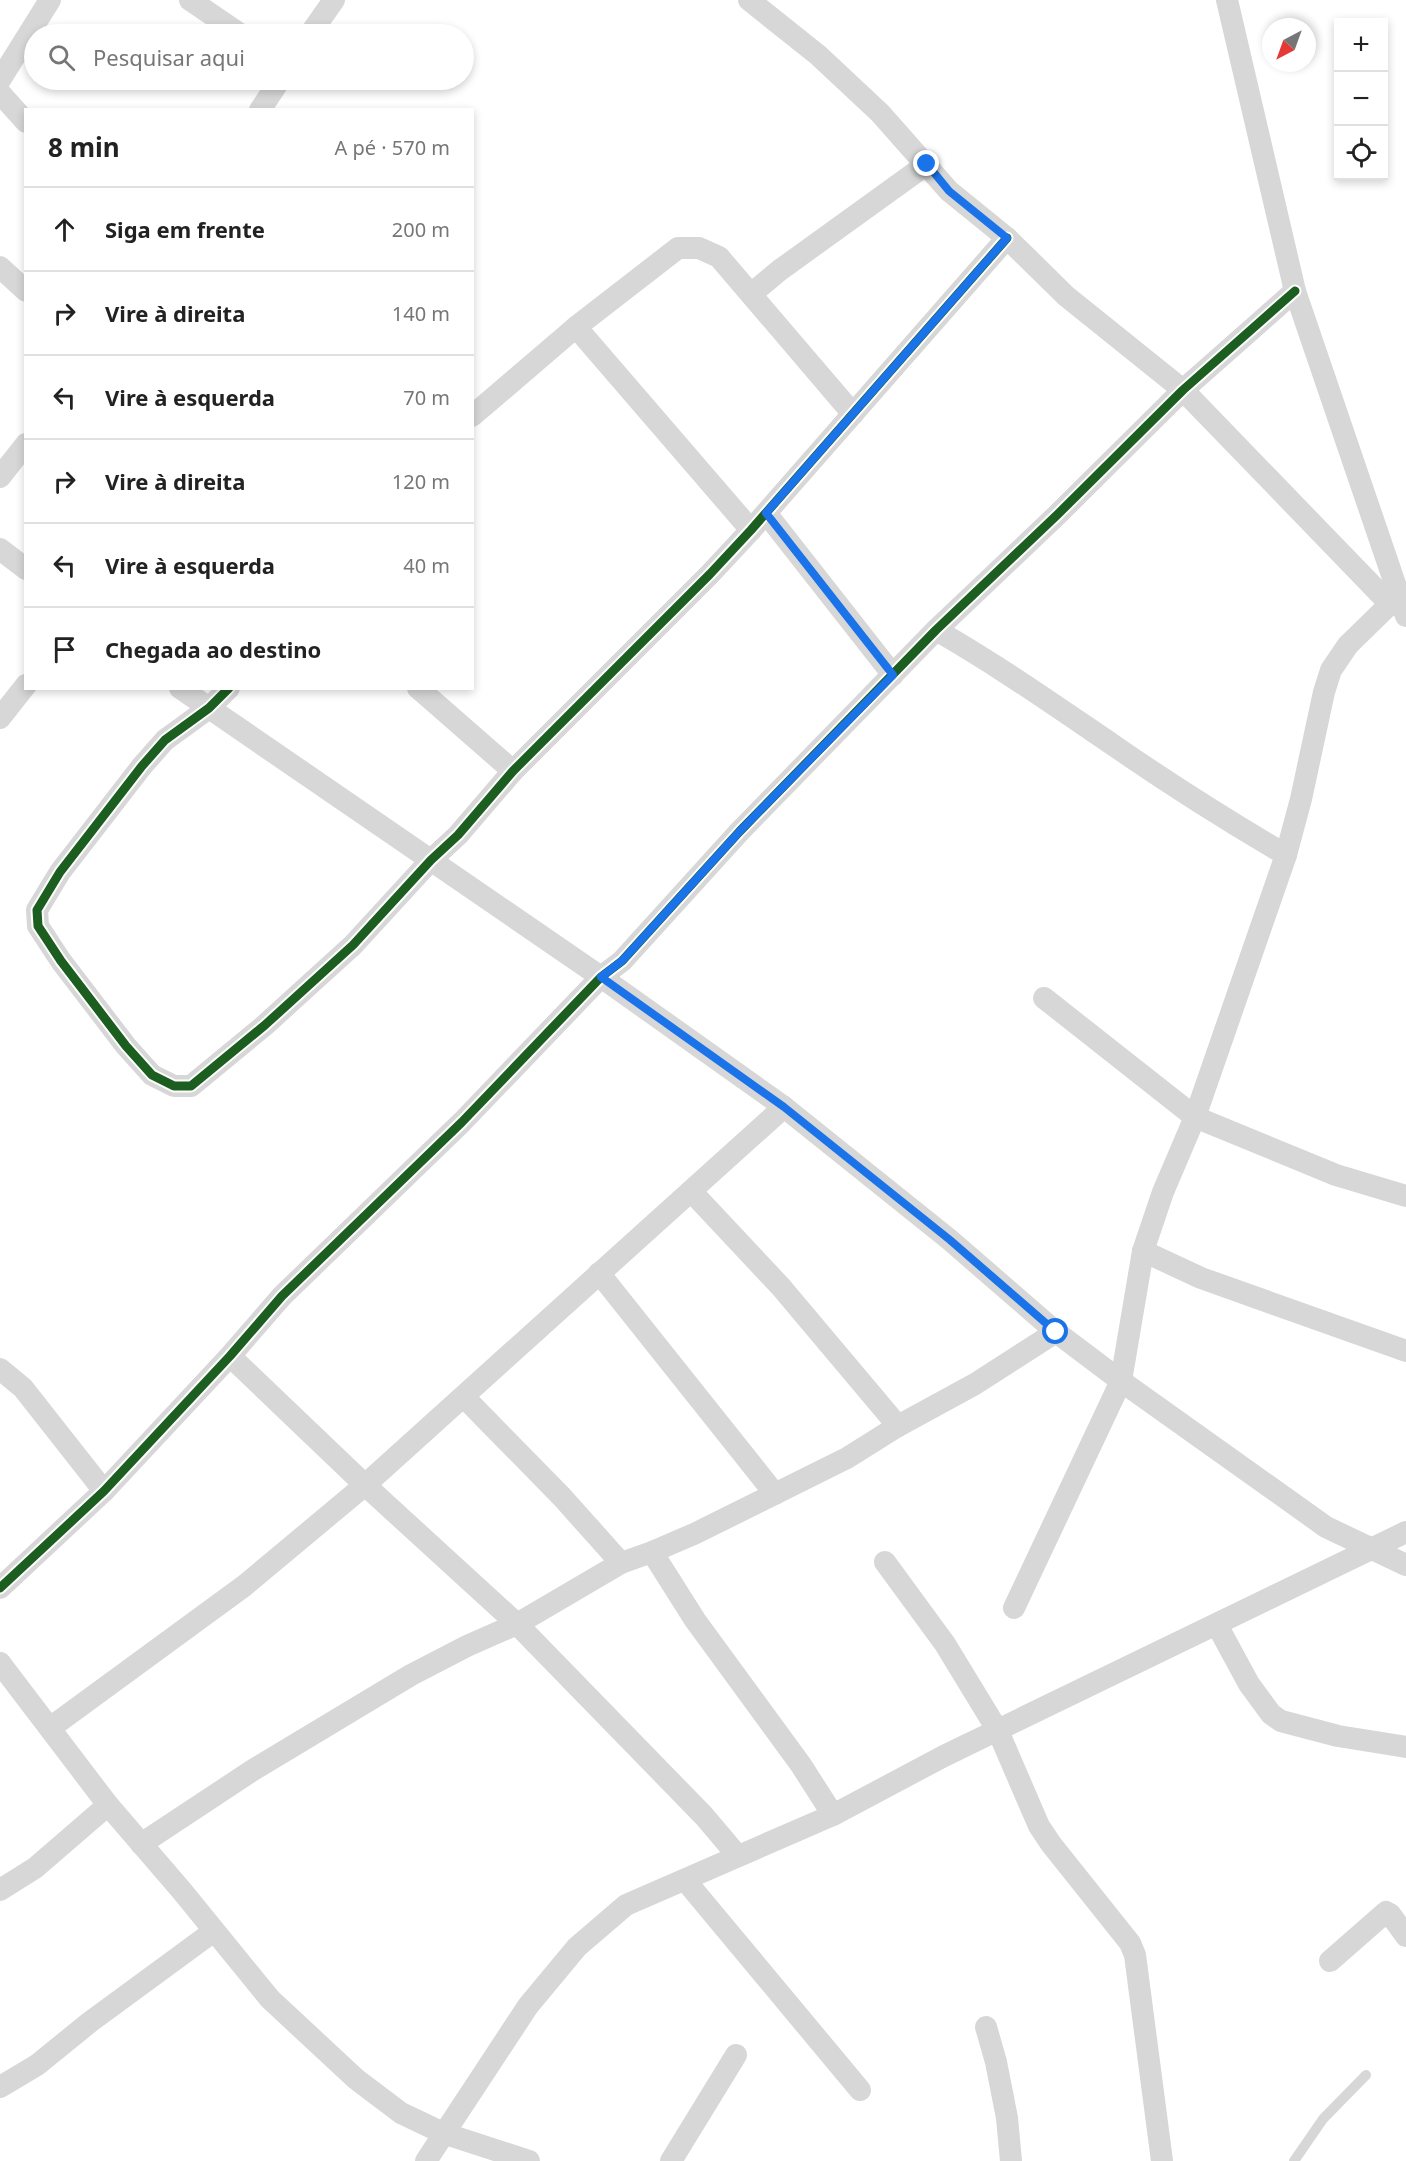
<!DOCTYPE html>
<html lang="pt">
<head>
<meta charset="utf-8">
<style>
  :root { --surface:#fff; --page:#f6f6f6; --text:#222; --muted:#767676; --line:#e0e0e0 }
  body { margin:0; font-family:"Noto Sans",sans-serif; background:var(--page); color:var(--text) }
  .controls { position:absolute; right:18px; top:18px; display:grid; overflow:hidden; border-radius:0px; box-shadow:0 3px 9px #0003 }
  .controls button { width:54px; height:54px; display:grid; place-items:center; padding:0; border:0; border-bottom:2px solid var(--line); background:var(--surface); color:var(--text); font:30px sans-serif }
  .compass { position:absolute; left:1262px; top:18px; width:54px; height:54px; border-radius:50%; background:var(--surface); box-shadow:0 3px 9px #0003; rotate:221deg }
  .stop { position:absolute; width:18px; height:18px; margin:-14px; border:4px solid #1a73e8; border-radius:50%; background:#fff }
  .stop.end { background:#1a73e8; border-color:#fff; box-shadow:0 2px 6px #0008 }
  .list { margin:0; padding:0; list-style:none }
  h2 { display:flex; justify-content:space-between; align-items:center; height:78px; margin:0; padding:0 24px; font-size:26px }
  h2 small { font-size:20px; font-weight:400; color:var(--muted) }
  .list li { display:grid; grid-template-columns:39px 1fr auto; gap:18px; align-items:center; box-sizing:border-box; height:84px; padding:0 24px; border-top:2px solid var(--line) }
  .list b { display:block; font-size:22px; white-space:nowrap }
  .list em { font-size:20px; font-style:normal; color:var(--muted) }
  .icon { flex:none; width:33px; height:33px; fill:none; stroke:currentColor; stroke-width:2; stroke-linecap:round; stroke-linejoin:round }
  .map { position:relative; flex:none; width:1406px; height:2161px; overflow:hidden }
  .search { position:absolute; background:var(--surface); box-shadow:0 3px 9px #0003; left:24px; top:24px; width:450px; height:66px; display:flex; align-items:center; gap:15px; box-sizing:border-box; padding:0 21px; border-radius:33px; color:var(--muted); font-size:22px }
  .panel { position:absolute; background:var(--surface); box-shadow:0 3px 9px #0003; left:24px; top:108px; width:450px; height:582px; border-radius:0px }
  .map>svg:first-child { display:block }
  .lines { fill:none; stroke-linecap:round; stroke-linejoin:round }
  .service { stroke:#d7d7d7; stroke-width:10 }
  .minor { stroke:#d7d7d7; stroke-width:22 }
  .cycleway-casing { stroke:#fff; stroke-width:13 }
  .cycleway { stroke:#1b5e20; stroke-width:9 }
  .route { stroke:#1a73e8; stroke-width:8 }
</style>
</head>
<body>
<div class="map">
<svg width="1406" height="2161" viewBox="0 0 1406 2161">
  <rect width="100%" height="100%" fill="#fff"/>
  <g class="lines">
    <path class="service" d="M1294 2161 1323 2119 1366 2075"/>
    <g class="minor">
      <path d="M190 0 240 34"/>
      <path d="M749 0 818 55 880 113 949 191 1007 238 1066 296 1183 390 1390 604 1405 605"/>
      <path d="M1227 0 1295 291 1406 616"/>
      <path d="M310 34 334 0"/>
      <path d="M0 80 50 0"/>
      <path d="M0 93 26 122"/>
      <path d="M260 110 280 80"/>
      <path d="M0 267 26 291"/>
      <path d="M751 294 780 270 927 164"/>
      <path d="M576 327 751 530"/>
      <path d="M472 416 576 327 678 248H699L719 257 853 414"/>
      <path d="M0 477 26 444"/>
      <path d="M766 513 893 675"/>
      <path d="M0 549 26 569"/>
      <path d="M936 630C999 666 1057 707 1116 747 1171 785 1228 821 1286 855"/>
      <path d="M180 688 601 977 784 1107 950 1240 1056 1332 1121 1381 1326 1527 1406 1565"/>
      <path d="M229 688 209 708 165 740 142 766 60 872 37 910 38 926 61 961 126 1046 152 1075 174 1086H191L265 1025 353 945 431 860 458 835 513 771 710 574 751 530 1007 238"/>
      <path d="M418 688 513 771"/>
      <path d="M0 718 26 685"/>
      <path d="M1044 998 1195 1117 1336 1175 1406 1196"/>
      <path d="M691 1191 781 1287 898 1426"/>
      <path d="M1143 1251 1201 1278 1406 1351"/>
      <path d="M599 1273 775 1494"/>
      <path d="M230 1356 365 1485 517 1624 704 1816 737 1855"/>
      <path d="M0 1369 23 1388 104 1491"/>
      <path d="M464 1397 562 1497 621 1563"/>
      <path d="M652 1552 695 1620 801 1765 833 1815"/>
      <path d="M885 1562 945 1644 998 1731 1039 1826 1051 1844 1130 1943 1135 1955 1162 2161"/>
      <path d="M0 1588 104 1491 230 1356 282 1296 462 1122 601 977 622 961 740 831 936 630 1057 515 1183 390 1295 291"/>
      <path d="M1014 1608 1121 1381 1143 1251 1163 1192 1195 1117 1286 855 1301 799 1324 692 1331 670 1348 645 1390 604"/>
      <path d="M1217 1625 1249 1684 1271 1714 1281 1721 1338 1736 1406 1747"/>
      <path d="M0 1663 108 1805 182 1891 270 1999 356 2079 401 2113 443 2133 529 2161"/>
      <path d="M50 1728 244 1586 365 1485 784 1107"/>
      <path d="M141 1844 253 1770 411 1675 467 1646 517 1624 621 1563 652 1552 694 1534 847 1458 898 1426 975 1384 1056 1332"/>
      <path d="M685 1880 860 2090"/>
      <path d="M0 1890 35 1868 108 1805"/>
      <path d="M1330 1961 1386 1912 1390 1914 1406 1936"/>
      <path d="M986 2027 996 2062 1007 2118 1011 2161"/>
      <path d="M0 2087 37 2065 90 2022 214 1931"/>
      <path d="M426 2161 528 2006 577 1947 626 1905 833 1815 944 1756 1406 1532"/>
      <path d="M671 2161 736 2055"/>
    </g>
    <g class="cycleway-casing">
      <g id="cycleway">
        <path d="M229 688 209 708 165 740 142 766 60 872 37 910 38 926 61 961 126 1046 152 1075 174 1086H191L265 1025 353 945 431 860 458 835 513 771 710 574 751 530 1007 238"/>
        <path d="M0 1588 104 1491 230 1356 282 1296 462 1122 601 977 622 961 740 831 936 630 1057 515 1183 390 1295 291"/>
      </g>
    </g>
    <use href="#cycleway" class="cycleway"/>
  </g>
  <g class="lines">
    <path class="route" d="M927 164 949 191 1007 238 766 513 893 675 740 831 622 961 601 977 784 1107 950 1240 1056 1332"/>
  </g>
</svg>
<div class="controls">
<button>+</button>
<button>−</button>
<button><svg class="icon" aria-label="locate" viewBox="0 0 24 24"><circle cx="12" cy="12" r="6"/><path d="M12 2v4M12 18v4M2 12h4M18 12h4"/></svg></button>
</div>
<svg class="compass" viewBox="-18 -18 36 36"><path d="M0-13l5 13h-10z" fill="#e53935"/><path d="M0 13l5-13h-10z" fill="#767676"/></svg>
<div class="stop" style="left:1056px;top:1332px"></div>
<div class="stop end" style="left:927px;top:164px"></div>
<div class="search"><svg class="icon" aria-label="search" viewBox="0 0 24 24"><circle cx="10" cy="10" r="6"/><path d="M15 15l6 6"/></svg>Pesquisar aqui</div>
<section class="panel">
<h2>8 min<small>A pé · 570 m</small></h2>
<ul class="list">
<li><svg class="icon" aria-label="ahead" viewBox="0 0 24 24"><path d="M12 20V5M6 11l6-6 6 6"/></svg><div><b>Siga em frente</b></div><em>200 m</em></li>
<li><svg class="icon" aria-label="right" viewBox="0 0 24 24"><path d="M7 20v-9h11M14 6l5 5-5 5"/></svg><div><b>Vire à direita</b></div><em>140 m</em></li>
<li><svg class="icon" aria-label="left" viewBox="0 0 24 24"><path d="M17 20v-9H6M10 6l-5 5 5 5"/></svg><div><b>Vire à esquerda</b></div><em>70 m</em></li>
<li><svg class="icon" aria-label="right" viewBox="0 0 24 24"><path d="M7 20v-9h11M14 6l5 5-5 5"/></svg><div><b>Vire à direita</b></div><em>120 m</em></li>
<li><svg class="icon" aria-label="left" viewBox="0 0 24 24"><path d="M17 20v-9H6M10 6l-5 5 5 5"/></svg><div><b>Vire à esquerda</b></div><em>40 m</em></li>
<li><svg class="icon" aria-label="arrive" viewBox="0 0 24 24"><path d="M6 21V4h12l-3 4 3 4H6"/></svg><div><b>Chegada ao destino</b></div></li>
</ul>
</section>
</div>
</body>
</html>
